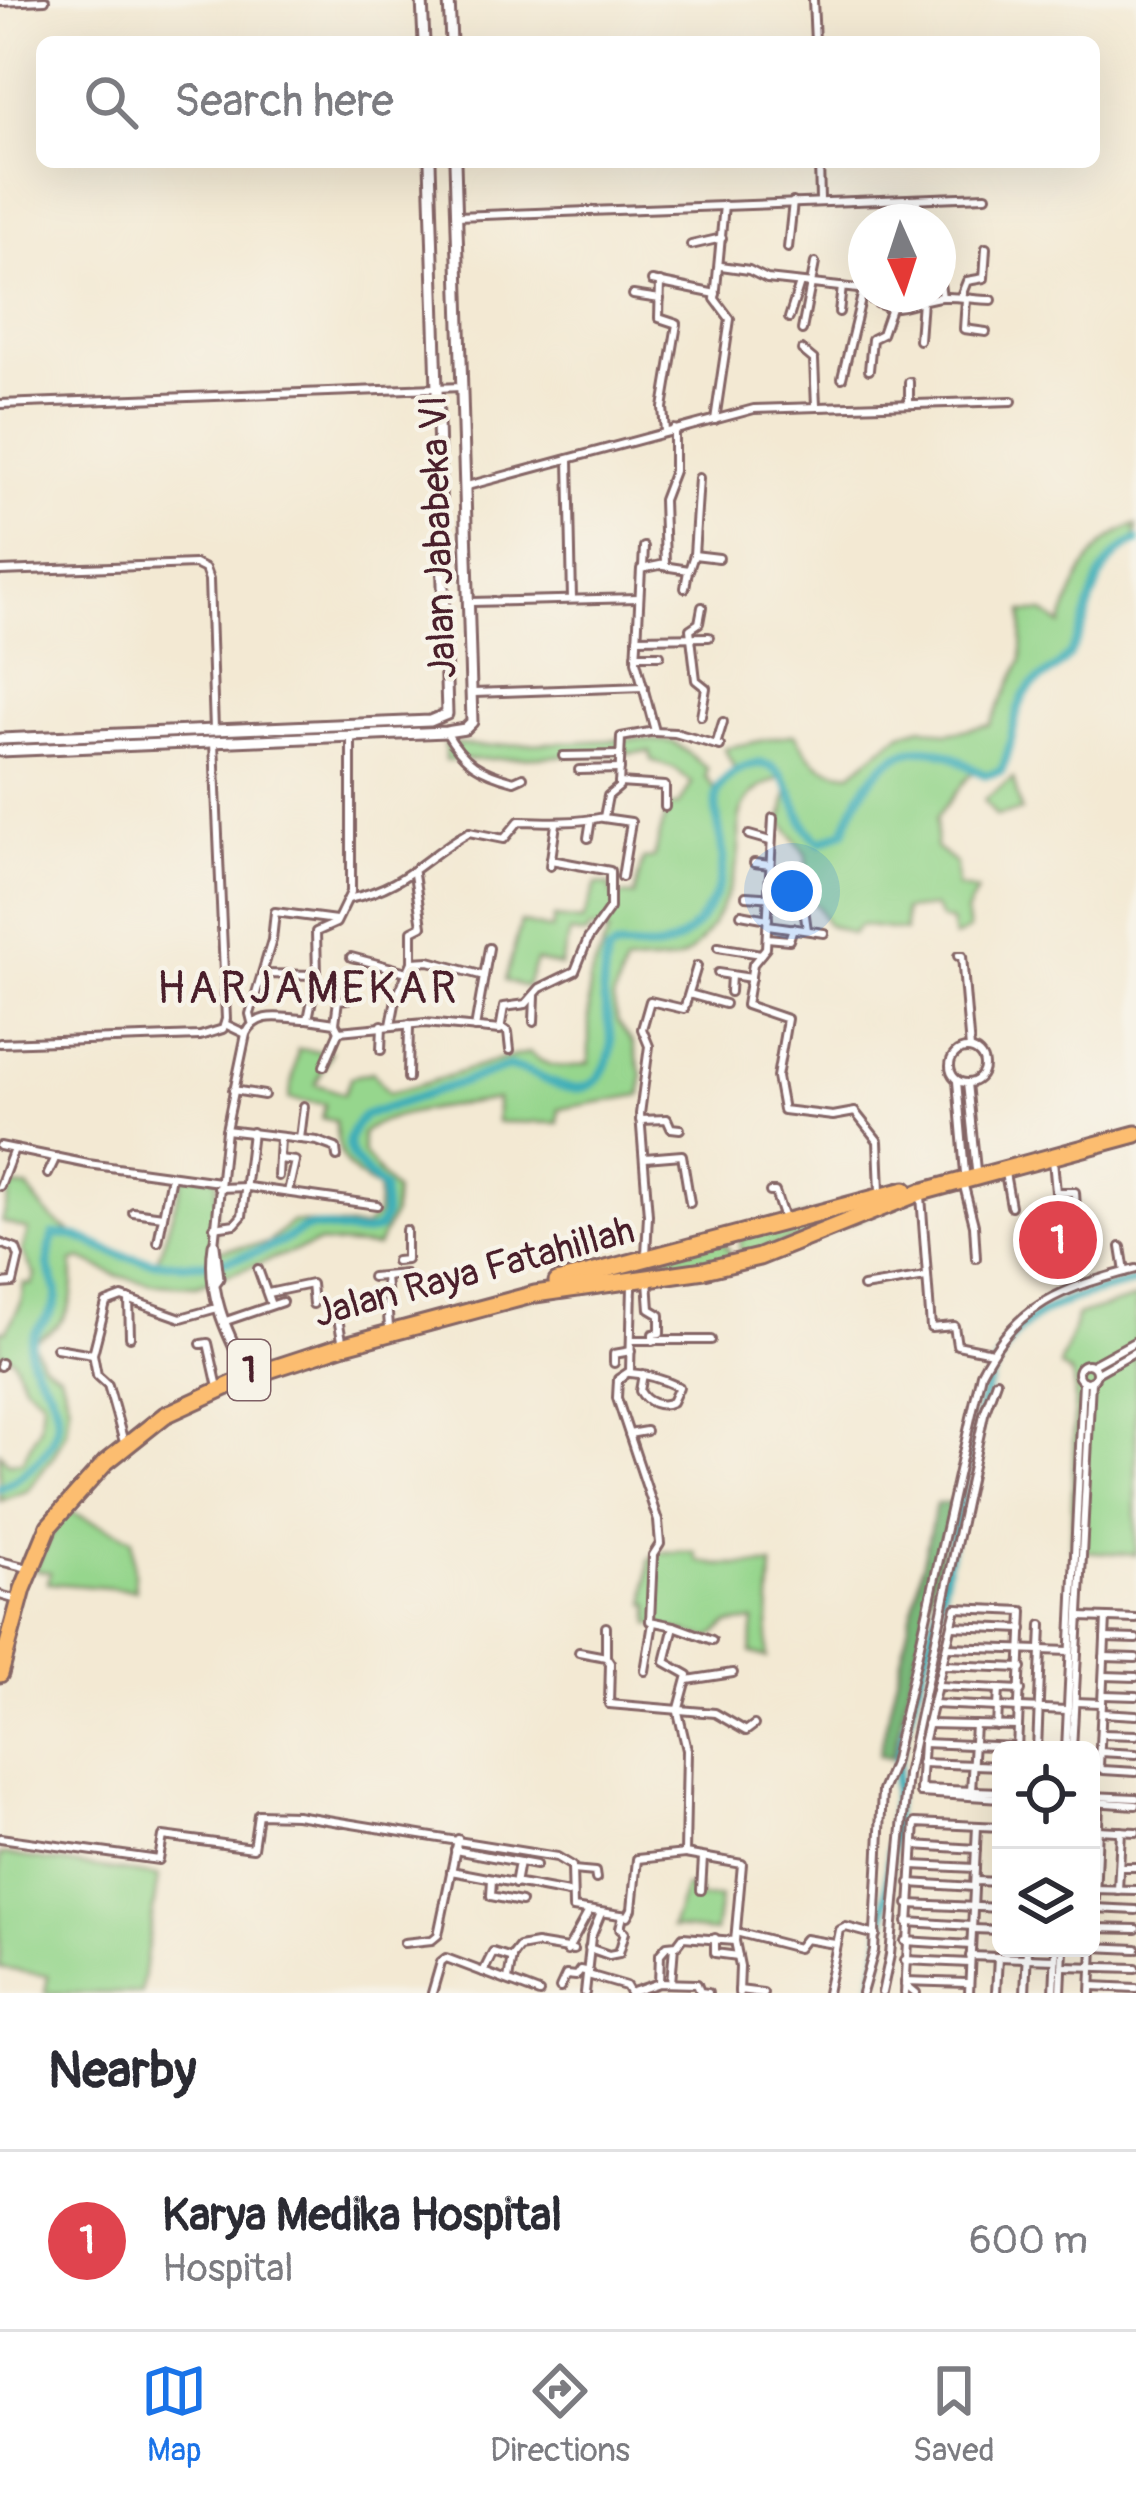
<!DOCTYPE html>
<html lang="en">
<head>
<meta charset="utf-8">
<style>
  :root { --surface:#fff; --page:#f7f7f7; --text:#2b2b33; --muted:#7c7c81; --line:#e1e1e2; --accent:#1a73e8 }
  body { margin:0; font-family:Pangolin,sans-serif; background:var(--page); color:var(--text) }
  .controls { position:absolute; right:36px; bottom:36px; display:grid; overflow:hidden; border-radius:18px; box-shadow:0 12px 48px #0002 }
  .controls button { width:108px; height:108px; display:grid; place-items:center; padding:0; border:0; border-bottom:3px solid var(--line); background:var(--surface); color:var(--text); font:60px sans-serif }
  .compass { position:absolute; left:848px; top:204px; width:108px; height:108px; border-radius:50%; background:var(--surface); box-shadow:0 12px 48px #0002; rotate:177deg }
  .you { position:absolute; left:792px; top:891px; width:42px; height:42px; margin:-30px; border:9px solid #fff; border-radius:50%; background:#1a73e8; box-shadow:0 0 0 18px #1a73e833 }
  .badge { display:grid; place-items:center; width:78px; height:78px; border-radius:50%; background:var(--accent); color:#fff; font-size:39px; font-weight:700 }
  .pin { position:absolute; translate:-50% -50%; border:6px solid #fff; box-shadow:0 3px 12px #0006 }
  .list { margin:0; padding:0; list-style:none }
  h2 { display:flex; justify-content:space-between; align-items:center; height:156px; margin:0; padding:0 48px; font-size:51px }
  h2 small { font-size:39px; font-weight:400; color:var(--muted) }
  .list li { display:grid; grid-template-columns:78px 1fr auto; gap:36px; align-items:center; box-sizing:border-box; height:180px; padding:0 48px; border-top:3px solid var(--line) }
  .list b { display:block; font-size:45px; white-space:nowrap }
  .list p { margin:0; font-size:39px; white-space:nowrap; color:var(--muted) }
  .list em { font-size:39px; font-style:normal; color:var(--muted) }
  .icon { flex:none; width:66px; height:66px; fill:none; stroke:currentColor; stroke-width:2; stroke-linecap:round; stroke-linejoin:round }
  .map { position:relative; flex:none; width:1136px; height:1993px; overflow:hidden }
  .search { position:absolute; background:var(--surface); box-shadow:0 12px 48px #0002; left:36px; right:36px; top:36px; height:132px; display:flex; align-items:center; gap:30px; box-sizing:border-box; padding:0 42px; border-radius:18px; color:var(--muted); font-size:45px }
  .sheet { height:336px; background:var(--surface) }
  nav { display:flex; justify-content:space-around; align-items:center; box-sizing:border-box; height:168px; border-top:3px solid var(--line); background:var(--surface); font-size:33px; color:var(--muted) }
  nav a { display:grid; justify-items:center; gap:6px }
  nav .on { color:var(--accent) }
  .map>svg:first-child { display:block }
  .green { fill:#96d68d; stroke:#707a5c; stroke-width:3 }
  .forest { fill:#78b778; stroke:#616b52; stroke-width:3 }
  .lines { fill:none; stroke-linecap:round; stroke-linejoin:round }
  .river { stroke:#3fafb8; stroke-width:9 }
  .minor-casing { stroke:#856666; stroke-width:12 }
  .tertiary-casing { stroke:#856666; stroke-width:15 }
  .trunk-casing { stroke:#856666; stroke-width:21 }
  .minor { stroke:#fff; stroke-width:6 }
  .tertiary { stroke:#fff; stroke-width:9 }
  .trunk { stroke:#fcbd6f; stroke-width:15 }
  .labels { text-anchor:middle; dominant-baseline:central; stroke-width:9; stroke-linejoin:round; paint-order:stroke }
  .shield { fill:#f7f3e8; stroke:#7e5f64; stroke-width:3 }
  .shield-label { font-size:36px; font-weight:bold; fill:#4a1f2b }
  .street-label { font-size:39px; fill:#4a1f2b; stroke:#f7f3e8 }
  .quarter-label { font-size:45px; letter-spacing:3px; fill:#4a1f2b; stroke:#f7f3e8 }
</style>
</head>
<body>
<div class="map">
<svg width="1136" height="1993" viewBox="0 0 1136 1993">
  <rect width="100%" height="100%" fill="#f7f3e8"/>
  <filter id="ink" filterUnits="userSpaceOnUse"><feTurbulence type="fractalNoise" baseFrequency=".00833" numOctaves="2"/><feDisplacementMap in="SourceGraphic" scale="24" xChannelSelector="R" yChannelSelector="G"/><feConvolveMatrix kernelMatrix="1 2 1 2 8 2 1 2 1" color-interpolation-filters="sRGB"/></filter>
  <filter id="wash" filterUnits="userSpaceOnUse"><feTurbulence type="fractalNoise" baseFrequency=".004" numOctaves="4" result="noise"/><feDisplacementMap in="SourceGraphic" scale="48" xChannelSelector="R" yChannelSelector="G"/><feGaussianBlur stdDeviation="2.7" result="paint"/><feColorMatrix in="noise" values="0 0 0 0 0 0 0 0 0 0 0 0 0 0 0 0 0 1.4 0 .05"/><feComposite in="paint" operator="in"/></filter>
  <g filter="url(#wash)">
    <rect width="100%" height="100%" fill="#f3e9d3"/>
    <g class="green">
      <path d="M1136 525V541C1086 567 1095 616 1068 656 1055 675 1031 678 1022 700 1011 723 1013 749 1001 771L986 775 973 771 937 817 936 848 956 864 957 887 977 891 966 913 969 930 954 938 951 922 941 919 934 907 904 910 905 931 860 925 852 934 827 924 818 907 808 898 806 855 782 822 788 788 783 777C768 783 753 789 745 804 735 820 741 833 739 850 737 882 707 952 673 961 658 964 641 962 625 965L613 1000 617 1021 633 1043 642 1075 641 1095 559 1109 558 1123 497 1122V1099C462 1106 385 1110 362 1134L363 1153 395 1192 393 1215 377 1247 318 1243 196 1286 153 1284 115 1275 81 1259 72 1262C76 1303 70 1325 32 1341L43 1363 60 1374 69 1405 66 1431 53 1457 27 1491 0 1501V1452L8 1462 22 1461 40 1426 42 1399 24 1384 13 1358 0 1353V1330L6 1331 21 1303 24 1283 32 1285 35 1275 22 1252 28 1230 2 1222 12 1186 29 1188C53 1236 107 1251 157 1262L185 1173 217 1178 214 1251 268 1243 292 1222 364 1228 377 1215 378 1189C344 1169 339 1160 335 1121L322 1118 325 1104 289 1099 298 1049 331 1052 316 1084 344 1094 351 1077 372 1072 389 1093C437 1083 480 1062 529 1053 547 1068 566 1069 589 1063V981L609 932 590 928 586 935 570 933 560 966 536 961 526 987 505 981 521 922 552 930 554 918 583 921 596 884 609 885 612 895 634 896 643 859 654 858 667 807 679 805 692 783 675 769 652 761 650 752 445 761V743L480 746 638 739 674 742 707 768 706 777 717 793 723 780 736 772 724 748 795 734C810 760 819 771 851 773L901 733 922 727 947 733 990 725 1022 660 1023 612H1043L1061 625C1075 584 1091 539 1136 525Z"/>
      <path d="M1013 778 1021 811 996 816 984 800Z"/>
      <path d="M965 1173 841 1227 742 1254C737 1245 740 1240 746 1233Z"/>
      <path d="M721 1240 729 1250V1258L437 1315Z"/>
      <path d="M1136 1298V1555L1071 1550 1075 1385 1071 1374 1060 1367C1064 1349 1074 1335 1076 1316Z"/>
      <path d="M64 1509 132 1538 135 1590 48 1583 50 1572 34 1570Z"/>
      <path d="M657 1552H695L698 1561 717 1565H772L767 1658 751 1652 754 1621 728 1624 710 1638 650 1624V1604H646L649 1560Z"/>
      <path d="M0 1854 158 1876 141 1993H45L48 1976 0 1968Z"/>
      <path d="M685 1887 699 1889 698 1898 720 1897 715 1932 671 1928Z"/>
    </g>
    <path class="forest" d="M952 1502 892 1758 879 1755 936 1504Z"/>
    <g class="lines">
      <g class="river">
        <path d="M0 1488C36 1469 73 1435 50 1391 43 1378 30 1365 30 1349 31 1328 52 1319 56 1300 59 1286 49 1276 48 1263 48 1255 51 1243 53 1235 79 1232 92 1245 115 1253 138 1261 166 1264 190 1264 219 1265 255 1255 281 1242 294 1236 300 1227 315 1227 337 1227 358 1240 379 1228L384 1217 383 1189C358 1164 331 1147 365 1115L508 1067C533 1068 554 1091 579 1088 590 1087 596 1082 602 1073 621 1043 605 1024 603 992 603 980 605 967 607 954L616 948C633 947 647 952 663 947 697 937 723 893 723 859 723 837 713 815 717 793 721 776 753 757 770 766 798 782 794 826 821 842L844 831C859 788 891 735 944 753 959 757 970 770 986 775L1001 771C1013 749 1011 723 1022 700 1031 678 1055 675 1068 656 1095 616 1086 567 1136 541"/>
        <path d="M872 1993 882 1943 898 1759 936 1616 981 1403C1012 1310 1048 1304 1136 1282"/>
      </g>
    </g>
  </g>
  <g filter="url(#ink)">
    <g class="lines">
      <g class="minor-casing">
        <g id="minor">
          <path d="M813 0 815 42"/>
          <path d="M0 2 45 0"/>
          <path d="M819 162 820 200"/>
          <path d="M917 199 918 222"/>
          <path d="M457 216 986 196"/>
          <path d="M691 245 722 238"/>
          <path d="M788 248 793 202"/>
          <path d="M721 266 749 270 767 279 858 289 866 294"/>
          <path d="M938 270 942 297"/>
          <path d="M652 281 716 294"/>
          <path d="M660 282 659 318 677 324 663 408 665 431"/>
          <path d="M866 294C891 321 912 299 942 297 959 296 974 300 992 300"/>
          <path d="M633 295 660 299"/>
          <path d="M961 296 967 281 984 278 986 248"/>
          <path d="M966 299 964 329 986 332"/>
          <path d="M839 312 842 287"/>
          <path d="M789 318 800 283"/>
          <path d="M802 330 815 263"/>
          <path d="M919 340 922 300"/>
          <path d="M802 350 814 360 816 406"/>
          <path d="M869 370 872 339 882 334 891 308"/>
          <path d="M842 378 863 291"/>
          <path d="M909 382V402"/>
          <path d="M0 404 462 387"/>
          <path d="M715 420 730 319 715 299 724 205"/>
          <path d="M569 459 572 599"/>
          <path d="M467 486 754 409 1012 401"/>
          <path d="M694 555 719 558"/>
          <path d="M663 566 689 570 694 555 699 478"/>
          <path d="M643 567 644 547"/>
          <path d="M0 571 195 564 205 569 209 580 214 730"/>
          <path d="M685 588 688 571"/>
          <path d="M471 602 639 598"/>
          <path d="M637 638 709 637"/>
          <path d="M636 655H660"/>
          <path d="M474 693 644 687"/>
          <path d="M701 716 706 688 696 680 690 629 699 623 702 607"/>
          <path d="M446 732C464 763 480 772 514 781L523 777"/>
          <path d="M654 732 675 733 720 746"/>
          <path d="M716 745 723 722"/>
          <path d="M563 756 619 755"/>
          <path d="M579 770 620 769"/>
          <path d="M619 783 665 786V807"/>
          <path d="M603 818 631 822 622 877"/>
          <path d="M773 818 766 948 753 964 746 1005 787 1019 777 1077 783 1110 833 1116 855 1112 878 1141 880 1192"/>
          <path d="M749 835 770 841"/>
          <path d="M588 838 591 819"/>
          <path d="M754 863 770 865"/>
          <path d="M550 866 556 824"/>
          <path d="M746 896 776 898 792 906"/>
          <path d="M348 899C407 887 422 858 469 832L504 839 519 821C549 822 576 823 604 817L608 796 619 787 621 737 655 731 636 661 641 569 665 564 663 500 674 471V429"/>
          <path d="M804 908 807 930"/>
          <path d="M741 914 768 919"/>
          <path d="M768 925 824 933"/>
          <path d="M767 938 789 940 793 928"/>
          <path d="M718 947 761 954"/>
          <path d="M958 956H962L970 1049"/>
          <path d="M351 957 407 972"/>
          <path d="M412 962 429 961 484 976"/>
          <path d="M718 973 751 978"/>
          <path d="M262 974 317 975"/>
          <path d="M730 992 731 975"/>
          <path d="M689 994 725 1004"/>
          <path d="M308 1019 335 1023 339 1031 425 1023 500 1030 504 1007 526 1004 540 988 575 971 588 939 610 908V871L551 860"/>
          <path d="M252 1022 250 1014 272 940 275 912 336 920"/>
          <path d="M534 1022 535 996"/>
          <path d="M335 1023 338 1000 348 999"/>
          <path d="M225 1024 246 1034"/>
          <path d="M391 1025 396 999 412 962V931L422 926 414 874"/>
          <path d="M475 1028 489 948"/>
          <path d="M502 1028 508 1032 510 1050"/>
          <path d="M0 1043 200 1036 223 1029 226 1019 214 743"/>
          <circle cx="967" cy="1066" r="17"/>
          <path d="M381 1050 382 1025"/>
          <path d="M324 1066 339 1031"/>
          <path d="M408 1078 409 1024"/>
          <path d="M957 1081 965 1173"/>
          <path d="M967 1083 976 1170"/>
          <path d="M233 1090 264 1095"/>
          <path d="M640 1120 667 1119 671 1128 680 1129"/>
          <path d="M226 1130 317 1141 336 1148 337 1157"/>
          <path d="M300 1139 304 1106"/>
          <path d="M0 1146 88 1164 219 1182"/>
          <path d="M645 1158 682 1155 690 1203"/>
          <path d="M279 1159 295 1161 288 1192"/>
          <path d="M1053 1160 1056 1192H1075L1076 1209"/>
          <path d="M1005 1173 1011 1206"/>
          <path d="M48 1174 56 1157"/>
          <path d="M278 1176 280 1138"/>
          <path d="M0 1186 14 1149"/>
          <path d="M964 1186 974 1225 976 1258"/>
          <path d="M218 1188 248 1187 377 1205"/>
          <path d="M770 1192H775L784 1219"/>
          <path d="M921 1196 931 1328 954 1326 957 1345 992 1352"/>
          <path d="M133 1212 163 1216"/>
          <path d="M214 1227 235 1224 242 1216 252 1132"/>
          <path d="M158 1242 171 1176"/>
          <path d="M0 1243 16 1249 19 1257 13 1283 0 1284"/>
          <path d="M214 1245 226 1130 246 1034C258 1008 286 1020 308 1019L317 975 316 932 336 923 351 892V737"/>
          <path d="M1121 1247 1125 1272"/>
          <path d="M646 1255 648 1215 640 1114 649 1046 642 1029 650 1001 684 1009 697 966"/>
          <path d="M396 1261 406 1260V1230"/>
          <path d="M258 1269 271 1305"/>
          <path d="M385 1276 389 1327"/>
          <path d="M372 1277 405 1274"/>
          <path d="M648 1280 650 1309 660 1315V1333L653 1334V1341"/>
          <path d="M863 1287 926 1277"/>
          <path d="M268 1293 311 1284 313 1304"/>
          <path d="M129 1299 130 1337"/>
          <path d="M336 1308 342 1340"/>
          <path d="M223 1322 282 1302"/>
          <path d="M631 1340H711"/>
          <path d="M201 1344 208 1343 217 1383"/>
          <path d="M56 1348 93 1354"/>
          <path d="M614 1363V1354L631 1351"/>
          <circle cx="1087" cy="1373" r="9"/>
          <path d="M1092 1365 1136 1341"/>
          <path d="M0 1366 1 1363"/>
          <path d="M630 1373C648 1374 662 1379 679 1387L672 1402C660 1408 646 1402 640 1391L643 1374"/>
          <path d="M1097 1373 1136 1351"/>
          <path d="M629 1434 646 1431"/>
          <path d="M123 1439 108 1385 97 1375 93 1354 106 1303 122 1297 181 1318 217 1308"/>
          <path d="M0 1561 24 1567"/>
          <path d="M0 1595 14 1599"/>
          <path d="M1080 1617 1136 1619"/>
          <path d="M1106 1618 1099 1766 1103 1770 1136 1772"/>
          <path d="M674 1626 712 1640"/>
          <path d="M952 1626 1023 1629"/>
          <path d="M1105 1638 1136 1639"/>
          <path d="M947 1647 1070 1651"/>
          <path d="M579 1652 606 1657V1627"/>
          <path d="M606 1657 610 1663 609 1704 715 1713 746 1731 754 1725"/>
          <path d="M1104 1657 1136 1658"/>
          <path d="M943 1665 1022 1668"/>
          <path d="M645 1671 653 1623"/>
          <path d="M1104 1676 1136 1677"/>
          <path d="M688 1680 733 1673"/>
          <path d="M938 1686 1021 1690"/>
          <path d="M1104 1695 1136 1696"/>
          <path d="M1075 1702 1101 1703"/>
          <path d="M933 1704 1067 1710"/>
          <path d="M1102 1713 1136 1715"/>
          <path d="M927 1724 1018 1726"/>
          <path d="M997 1726 999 1689"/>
          <path d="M1101 1734 1136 1735"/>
          <path d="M923 1743 1017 1747"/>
          <path d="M1037 1750 1042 1625"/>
          <path d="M1066 1750 1083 1381"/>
          <path d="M1072 1750 1091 1381"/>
          <path d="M1099 1752 1136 1754"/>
          <path d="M921 1763 1001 1766"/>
          <path d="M920 1789 1001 1792"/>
          <path d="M971 1791 975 1725"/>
          <path d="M1091 1796 1136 1798"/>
          <path d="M1001 1798 920 1793 923 1743 956 1608 1023 1611 1017 1750"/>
          <path d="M1091 1802 1136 1805"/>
          <path d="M1098 1830 1136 1832"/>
          <path d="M0 1838 159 1860 163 1836 253 1848 258 1814 296 1815 557 1857 572 1866 573 1908 628 1916 632 1909 637 1859 685 1854 687 1750 678 1712 688 1675 665 1662 674 1626 650 1621 653 1555 660 1544 658 1521 617 1398 618 1379 630 1371 632 1285"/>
          <path d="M914 1845 976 1849"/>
          <path d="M455 1850 536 1865"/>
          <path d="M685 1854 742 1864 735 1941 740 1966 739 1993"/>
          <path d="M913 1865 975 1868"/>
          <path d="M1120 1867H1136"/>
          <path d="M573 1870 595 1872 596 1879"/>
          <path d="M451 1871 568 1893"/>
          <path d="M492 1879 491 1896 521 1902"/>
          <path d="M975 1881 1001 1882"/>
          <path d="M910 1883 974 1887"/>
          <path d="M515 1884 519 1862"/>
          <path d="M1091 1889 1136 1890"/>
          <path d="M701 1890 703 1858"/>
          <path d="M1118 1890 1121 1831"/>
          <path d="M908 1904 1001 1908"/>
          <path d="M1094 1908 1136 1910"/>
          <path d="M907 1922 972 1926"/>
          <path d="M1094 1928 1136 1929"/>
          <path d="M972 1929 1001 1930"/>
          <path d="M736 1932 798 1948 805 1939 835 1944"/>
          <path d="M715 1938V1953L738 1956"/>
          <path d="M905 1941 971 1945"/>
          <path d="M404 1943 432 1940 438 1935 458 1839"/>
          <path d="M1093 1947 1136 1949"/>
          <path d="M589 1948 609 1955 619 1953 625 1932 620 1928 623 1916"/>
          <path d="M567 1951 589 1911"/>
          <path d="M970 1956 1056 1959"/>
          <path d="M905 1960 970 1963"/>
          <path d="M1063 1966 1136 1968"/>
          <path d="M483 1972 493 1952 512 1958"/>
          <path d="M588 1975 626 1986 630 1993 659 1983 697 1984 700 1992 708 1993"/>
          <path d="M508 1980 512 1956 519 1947 536 1944 573 1950"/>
          <path d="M905 1981 967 1983"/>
          <path d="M659 1983 660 1954 667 1946 677 1945 683 1937 735 1941"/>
          <path d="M671 1983 674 1946"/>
          <path d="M905 1984 916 1993"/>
          <path d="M1092 1986 1136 1988"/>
          <path d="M560 1988 566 1975 576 1976 580 1970 589 1972"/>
          <path d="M739 1990 763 1993"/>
          <path d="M432 1993 441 1962 446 1958 539 1993"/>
          <path d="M585 1993 591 1937 601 1913"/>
          <path d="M827 1993 840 1930 846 1927 876 1935"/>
          <path d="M862 1993 874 1951 882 1791 893 1764 981 1373C1017 1303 1063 1288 1136 1269"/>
          <path d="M882 1993 890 1955 907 1775 984 1414 996 1381"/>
          <path d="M905 1993 915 1823 1001 1827"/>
          <path d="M969 1993 977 1826"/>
          <path d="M996 1993 998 1957"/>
          <path d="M1025 1993 1027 1948"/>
          <path d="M1054 1993 1056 1948"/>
          <path d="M1061 1993 1063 1948"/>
          <path d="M1091 1993 1099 1803"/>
        </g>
      </g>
      <g class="tertiary-casing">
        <g id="tertiary">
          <path d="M422 0 424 42"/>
          <path d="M449 0 451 42"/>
          <path d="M0 739 430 721 447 714 430 162"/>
          <path d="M0 751 446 732 465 729 472 722 455 162"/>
          <path d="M215 1282 218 1278 214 1245C207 1291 225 1330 246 1370"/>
        </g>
      </g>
      <g class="trunk-casing">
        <g id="trunk">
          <path d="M557 1282 905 1190"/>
          <path d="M0 1674 23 1589 49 1526 106 1462 165 1415 250 1376 345 1345 535 1294 704 1270 759 1257 921 1192 1136 1134"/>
        </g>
      </g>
      <use href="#minor" class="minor"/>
      <use href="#tertiary" class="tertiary"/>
      <use href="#trunk" class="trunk"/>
    </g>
  </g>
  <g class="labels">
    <rect class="shield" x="228" y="1340" width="42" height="60" rx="9"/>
    <g class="shield-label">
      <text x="249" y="1370">1</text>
    </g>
    <g class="street-label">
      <text transform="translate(438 537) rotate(-92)">Jalan Jababeka VI</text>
      <text transform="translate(474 1272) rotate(-15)">Jalan Raya Fatahillah</text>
    </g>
    <g class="quarter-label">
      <text x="308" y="989">HARJAMEKAR</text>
    </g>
  </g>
</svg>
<div class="controls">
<button><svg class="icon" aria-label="locate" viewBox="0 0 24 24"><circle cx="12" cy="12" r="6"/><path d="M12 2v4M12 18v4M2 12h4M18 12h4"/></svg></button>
<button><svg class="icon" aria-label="layers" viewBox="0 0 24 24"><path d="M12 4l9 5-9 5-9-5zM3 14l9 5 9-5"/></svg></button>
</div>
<svg class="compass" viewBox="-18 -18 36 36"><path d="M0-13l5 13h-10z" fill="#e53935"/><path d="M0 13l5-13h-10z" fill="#7c7c81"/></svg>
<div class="you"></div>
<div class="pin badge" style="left:1058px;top:1240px;background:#e0444e">1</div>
<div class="search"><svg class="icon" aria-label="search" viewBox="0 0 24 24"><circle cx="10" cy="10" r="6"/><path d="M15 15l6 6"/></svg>Search here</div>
</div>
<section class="sheet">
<h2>Nearby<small></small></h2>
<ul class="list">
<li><span class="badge" style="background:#e0444e">1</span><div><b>Karya Medika Hospital</b><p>Hospital</p></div><em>600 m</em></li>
</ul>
</section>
<nav>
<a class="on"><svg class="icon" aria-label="map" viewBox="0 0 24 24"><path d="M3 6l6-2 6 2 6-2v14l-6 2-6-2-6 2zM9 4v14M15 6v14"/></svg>Map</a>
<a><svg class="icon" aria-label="directions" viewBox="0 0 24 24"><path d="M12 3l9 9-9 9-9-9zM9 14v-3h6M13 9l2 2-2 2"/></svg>Directions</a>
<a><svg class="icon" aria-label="saved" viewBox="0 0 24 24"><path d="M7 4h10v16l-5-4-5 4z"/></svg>Saved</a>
</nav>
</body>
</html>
